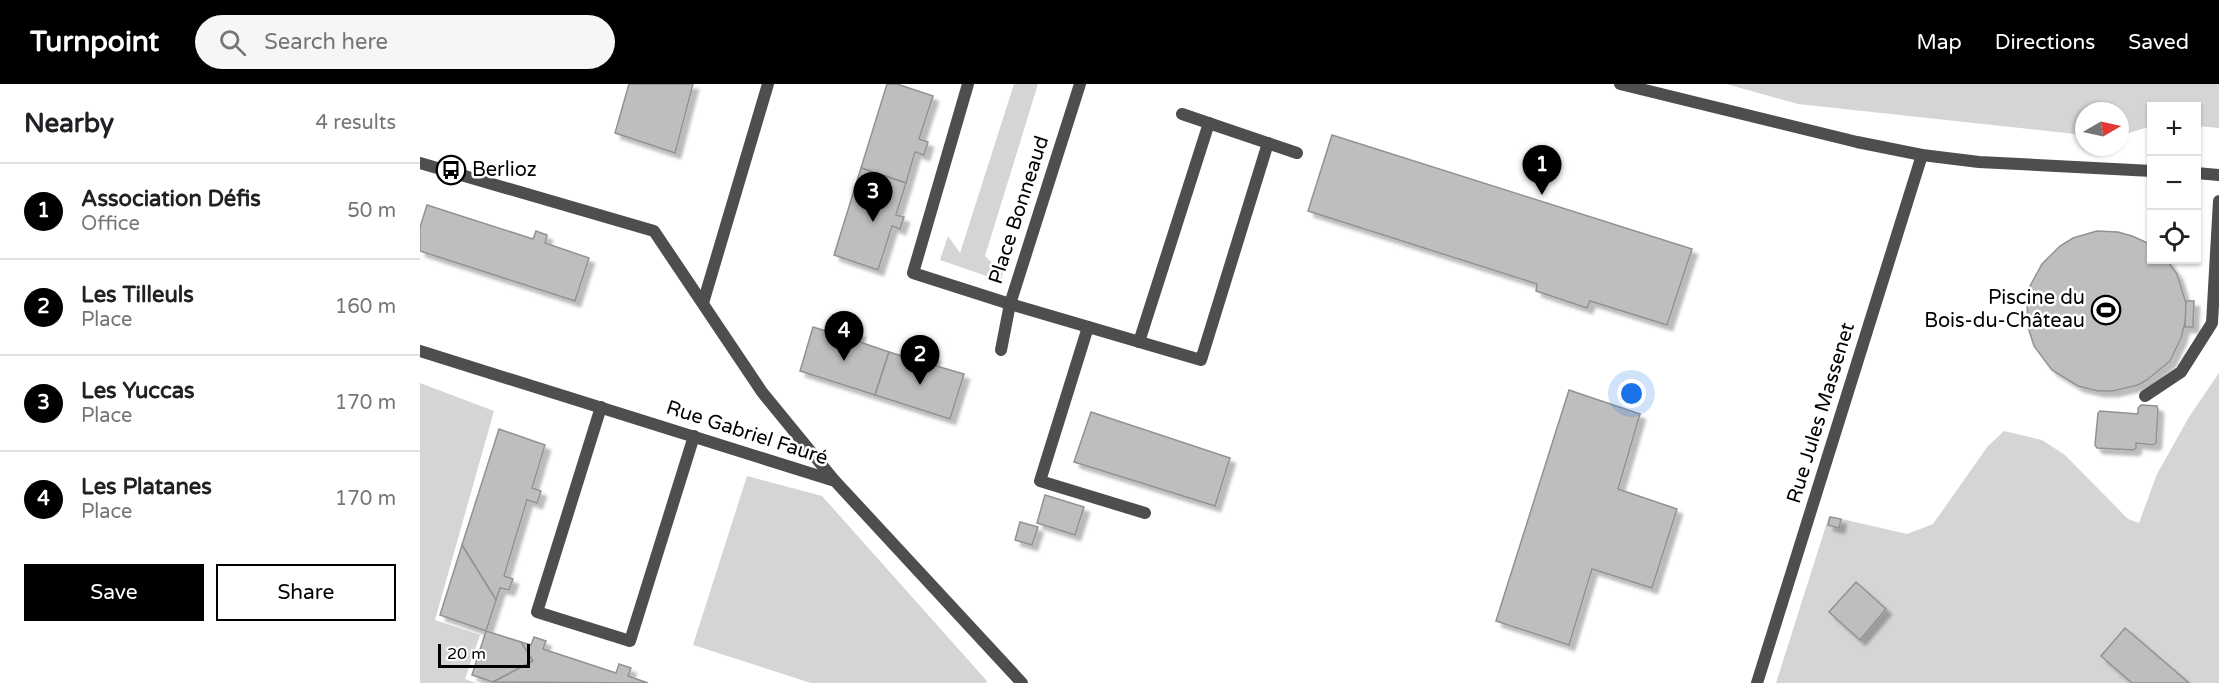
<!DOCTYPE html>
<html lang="en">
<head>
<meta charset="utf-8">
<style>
  :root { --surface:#fff; --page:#f6f6f6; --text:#202124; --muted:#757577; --line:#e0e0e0; --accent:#000 }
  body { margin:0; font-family:"Varela Round",sans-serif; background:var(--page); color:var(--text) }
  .controls { position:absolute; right:18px; top:18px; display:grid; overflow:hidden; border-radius:0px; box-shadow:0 2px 4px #0004 }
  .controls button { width:54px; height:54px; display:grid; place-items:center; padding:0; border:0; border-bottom:2px solid var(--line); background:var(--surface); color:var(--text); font:30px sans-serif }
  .compass { position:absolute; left:1655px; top:18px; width:54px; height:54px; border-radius:50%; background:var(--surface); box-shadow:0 2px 4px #0004; rotate:81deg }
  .scale { position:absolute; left:18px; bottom:15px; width:92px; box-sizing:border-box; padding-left:6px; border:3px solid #000; border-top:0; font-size:16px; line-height:21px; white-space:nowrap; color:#000; -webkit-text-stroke:4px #fff; paint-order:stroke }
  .you { position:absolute; left:1212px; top:310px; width:21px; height:21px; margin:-15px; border:4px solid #fff; border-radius:50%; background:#1a73e8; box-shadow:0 0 0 9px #1a73e833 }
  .badge { display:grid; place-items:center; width:39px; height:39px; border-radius:50%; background:var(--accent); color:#fff; font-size:20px; font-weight:700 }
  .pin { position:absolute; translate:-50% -50px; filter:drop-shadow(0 2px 3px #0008) }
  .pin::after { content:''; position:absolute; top:32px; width:21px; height:18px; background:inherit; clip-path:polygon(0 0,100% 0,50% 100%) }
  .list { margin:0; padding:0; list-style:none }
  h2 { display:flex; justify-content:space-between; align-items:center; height:78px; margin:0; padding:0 24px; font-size:26px }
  h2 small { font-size:20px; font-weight:400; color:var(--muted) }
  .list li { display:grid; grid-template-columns:39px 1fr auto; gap:18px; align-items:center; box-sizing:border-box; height:96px; padding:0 24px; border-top:2px solid var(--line) }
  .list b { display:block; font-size:22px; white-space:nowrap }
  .list p { margin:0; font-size:20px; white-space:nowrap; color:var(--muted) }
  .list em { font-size:20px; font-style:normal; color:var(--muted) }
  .actions { display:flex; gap:12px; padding:18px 24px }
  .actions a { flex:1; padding:14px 0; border:2px solid var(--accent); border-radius:0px; text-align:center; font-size:21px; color:var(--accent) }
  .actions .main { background:var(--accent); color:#fff }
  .icon { flex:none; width:33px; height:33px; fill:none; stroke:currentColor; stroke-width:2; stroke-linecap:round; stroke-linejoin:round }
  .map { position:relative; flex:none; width:1799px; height:599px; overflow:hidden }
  header { display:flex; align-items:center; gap:36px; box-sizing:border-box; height:84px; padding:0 30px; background:var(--accent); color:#fff }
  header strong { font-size:28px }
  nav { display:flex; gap:33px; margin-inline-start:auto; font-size:21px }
  .search { width:420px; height:54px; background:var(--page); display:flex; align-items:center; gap:15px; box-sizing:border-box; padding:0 21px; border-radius:33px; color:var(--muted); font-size:22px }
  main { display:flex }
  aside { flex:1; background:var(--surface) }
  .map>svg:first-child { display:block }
  .green { fill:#d5d5d5 }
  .building { fill:#bebebe; stroke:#929292; stroke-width:1.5; filter:url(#shadow) }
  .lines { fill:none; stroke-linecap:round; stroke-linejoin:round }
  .service { stroke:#4e4e4e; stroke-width:12 }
  .minor { stroke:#4e4e4e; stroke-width:12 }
  .tertiary { stroke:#4e4e4e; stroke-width:12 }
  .labels { text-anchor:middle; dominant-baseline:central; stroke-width:5; stroke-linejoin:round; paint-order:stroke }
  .poi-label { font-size:20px; fill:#000; stroke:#fff; text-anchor:start }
  .street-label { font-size:20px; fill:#000; stroke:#fff }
</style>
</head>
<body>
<header>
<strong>Turnpoint</strong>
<div class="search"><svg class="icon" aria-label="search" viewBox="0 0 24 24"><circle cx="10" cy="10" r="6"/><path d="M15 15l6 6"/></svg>Search here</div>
<nav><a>Map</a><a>Directions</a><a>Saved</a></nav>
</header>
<main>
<aside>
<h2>Nearby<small>4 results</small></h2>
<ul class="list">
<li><span class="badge">1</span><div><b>Association Défis</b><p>Office</p></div><em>50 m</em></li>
<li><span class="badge">2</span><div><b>Les Tilleuls</b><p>Place</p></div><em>160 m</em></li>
<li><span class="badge">3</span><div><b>Les Yuccas</b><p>Place</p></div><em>170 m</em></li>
<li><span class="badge">4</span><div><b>Les Platanes</b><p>Place</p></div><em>170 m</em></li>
</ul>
<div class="actions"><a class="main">Save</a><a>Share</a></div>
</aside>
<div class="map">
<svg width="1799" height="599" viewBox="0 0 1799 599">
  <defs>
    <filter id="shadow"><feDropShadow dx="5.5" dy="5.5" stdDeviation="1.5" flood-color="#0004"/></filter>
  </defs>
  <rect width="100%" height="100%" fill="#fff"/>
  <g class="green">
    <path d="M594 0H618L565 172 583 189 581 197 520 176 528 152 540 169Z"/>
    <path d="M1306 0H1799V44L1777 42 1776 22H1732L1731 42 1700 52V27H1664V51L1378 20Z"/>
    <path d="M1799 289V599H1356L1409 432 1487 450 1513 440 1568 362 1584 347 1622 356 1645 371 1708 435 1719 439 1737 390 1769 333Z"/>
    <path d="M0 299 74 327 15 536 60 551 45 595 56 599H0Z"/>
    <path d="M327 392 402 412 567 597 566 599H391L273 561Z"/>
  </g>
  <g class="building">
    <path d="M209 0H273L255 69 195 49Z"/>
    <path d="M467 0H477L513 12 499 55 508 58 504 71 495 68 486 99 441 84Z"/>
    <path d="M912 51 1272 165 1247 241 1170 217 1167 224 1116 207 1117 200 888 127Z"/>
    <path d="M441 84 486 99 476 131 484 133 480 145 472 142 458 186 414 171Z"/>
    <path d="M7 121 113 155 116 147 127 151 125 159 169 174 155 217 0 167V143Z"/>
    <path d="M1677 147 1698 148 1712 152 1732 161V176H1747L1757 190 1766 219V235L1761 254 1750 277 1727 296 1718 301 1693 307H1678L1658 302 1632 286 1614 262 1608 243 1607 217 1610 202 1622 180 1640 162 1653 154Z"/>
    <path d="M1766 217H1774L1773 243H1765Z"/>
    <path d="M393 243 425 253 428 244 440 248 437 257 469 268 455 311 380 287Z"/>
    <path d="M469 268 501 278 504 268 515 272 513 281 544 290 530 335 455 311Z"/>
    <path d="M1149 306 1220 330 1198 405 1257 425 1232 504 1172 485 1149 561 1076 537Z"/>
    <path d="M1721 321 1737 322 1738 325 1736 359 1733 361 1716 359V364L1713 366 1677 364 1675 361 1678 329 1680 327 1718 330V324Z"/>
    <path d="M671 328 810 374 795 422 654 378Z"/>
    <path d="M79 345 125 361 112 404 121 407 117 419 107 416 84 492 93 495 89 506 80 504 76 516 42 461Z"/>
    <path d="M625 411 664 423 655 451 617 439Z"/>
    <path d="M1410 433 1421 435 1419 444 1408 441Z"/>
    <path d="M600 438 618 443 612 461 595 456Z"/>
    <path d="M42 461 76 516 66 547 20 531Z"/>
    <path d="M1436 498 1466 525 1440 556 1409 528Z"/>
    <path d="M1705 544 1769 599H1712L1681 572Z"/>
    <path d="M66 547 101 558 113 577 73 598 52 591Z"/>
    <path d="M114 553 126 557 123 565 196 589 199 580 211 584 208 592 228 599 73 598 113 577 101 558 111 561Z"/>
  </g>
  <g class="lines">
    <g class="service">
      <path d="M548 0 493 189 590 220 781 276 848 59"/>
      <path d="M762 30 877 69"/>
      <path d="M668 243 620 397 725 429"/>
      <path d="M719 258 789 39"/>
      <path d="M581 266 590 220 660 0"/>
      <path d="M1725 312 1761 288 1792 239 1799 117"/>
      <path d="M181 323 117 528 210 557 274 352"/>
      <path d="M1337 599 1502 71"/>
    </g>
    <g class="minor">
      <path d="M0 79 234 147 342 308 414 396"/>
      <path d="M283 219 348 0"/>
      <path d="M0 267 415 397 602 599"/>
    </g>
    <g class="tertiary">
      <path d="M1200 0 1437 58 1502 71 1559 78 1732 87"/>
      <path d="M1776 89 1799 91"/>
    </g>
  </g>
  <defs>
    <g id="bus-ring" transform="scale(1.5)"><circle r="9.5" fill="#fff" stroke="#000" stroke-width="1.5"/><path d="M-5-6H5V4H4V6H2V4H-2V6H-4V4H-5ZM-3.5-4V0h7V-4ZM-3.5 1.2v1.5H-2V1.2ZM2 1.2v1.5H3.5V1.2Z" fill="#000"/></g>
    <g id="stadium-ring" transform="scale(1.5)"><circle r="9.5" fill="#fff" stroke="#000" stroke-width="1.5"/><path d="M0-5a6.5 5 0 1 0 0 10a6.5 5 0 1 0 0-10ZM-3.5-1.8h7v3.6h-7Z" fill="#000"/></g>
  </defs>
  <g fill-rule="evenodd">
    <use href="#bus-ring" x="31" y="86"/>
    <use href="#stadium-ring" x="1686" y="226"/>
  </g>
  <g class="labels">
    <g class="poi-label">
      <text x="52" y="86">Berlioz</text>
      <text x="1665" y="214" text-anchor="end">Piscine du<tspan x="1665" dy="23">Bois-du-Château</tspan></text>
    </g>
    <g class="street-label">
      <text transform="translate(599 126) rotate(-72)">Place Bonneaud</text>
      <text transform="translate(1401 329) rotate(-73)">Rue Jules Massenet</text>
      <text transform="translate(327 349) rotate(18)">Rue Gabriel Fauré</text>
    </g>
  </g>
</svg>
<div class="controls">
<button>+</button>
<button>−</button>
<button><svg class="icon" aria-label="locate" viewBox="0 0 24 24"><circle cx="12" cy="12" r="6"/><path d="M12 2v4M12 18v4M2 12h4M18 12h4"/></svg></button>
</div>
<svg class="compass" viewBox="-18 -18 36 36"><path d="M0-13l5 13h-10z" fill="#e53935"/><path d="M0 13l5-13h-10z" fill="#757577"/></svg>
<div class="scale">20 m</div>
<div class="you"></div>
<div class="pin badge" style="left:1122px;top:111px">1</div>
<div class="pin badge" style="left:500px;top:301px">2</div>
<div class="pin badge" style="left:453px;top:138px">3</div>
<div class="pin badge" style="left:424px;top:277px">4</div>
</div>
</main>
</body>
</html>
